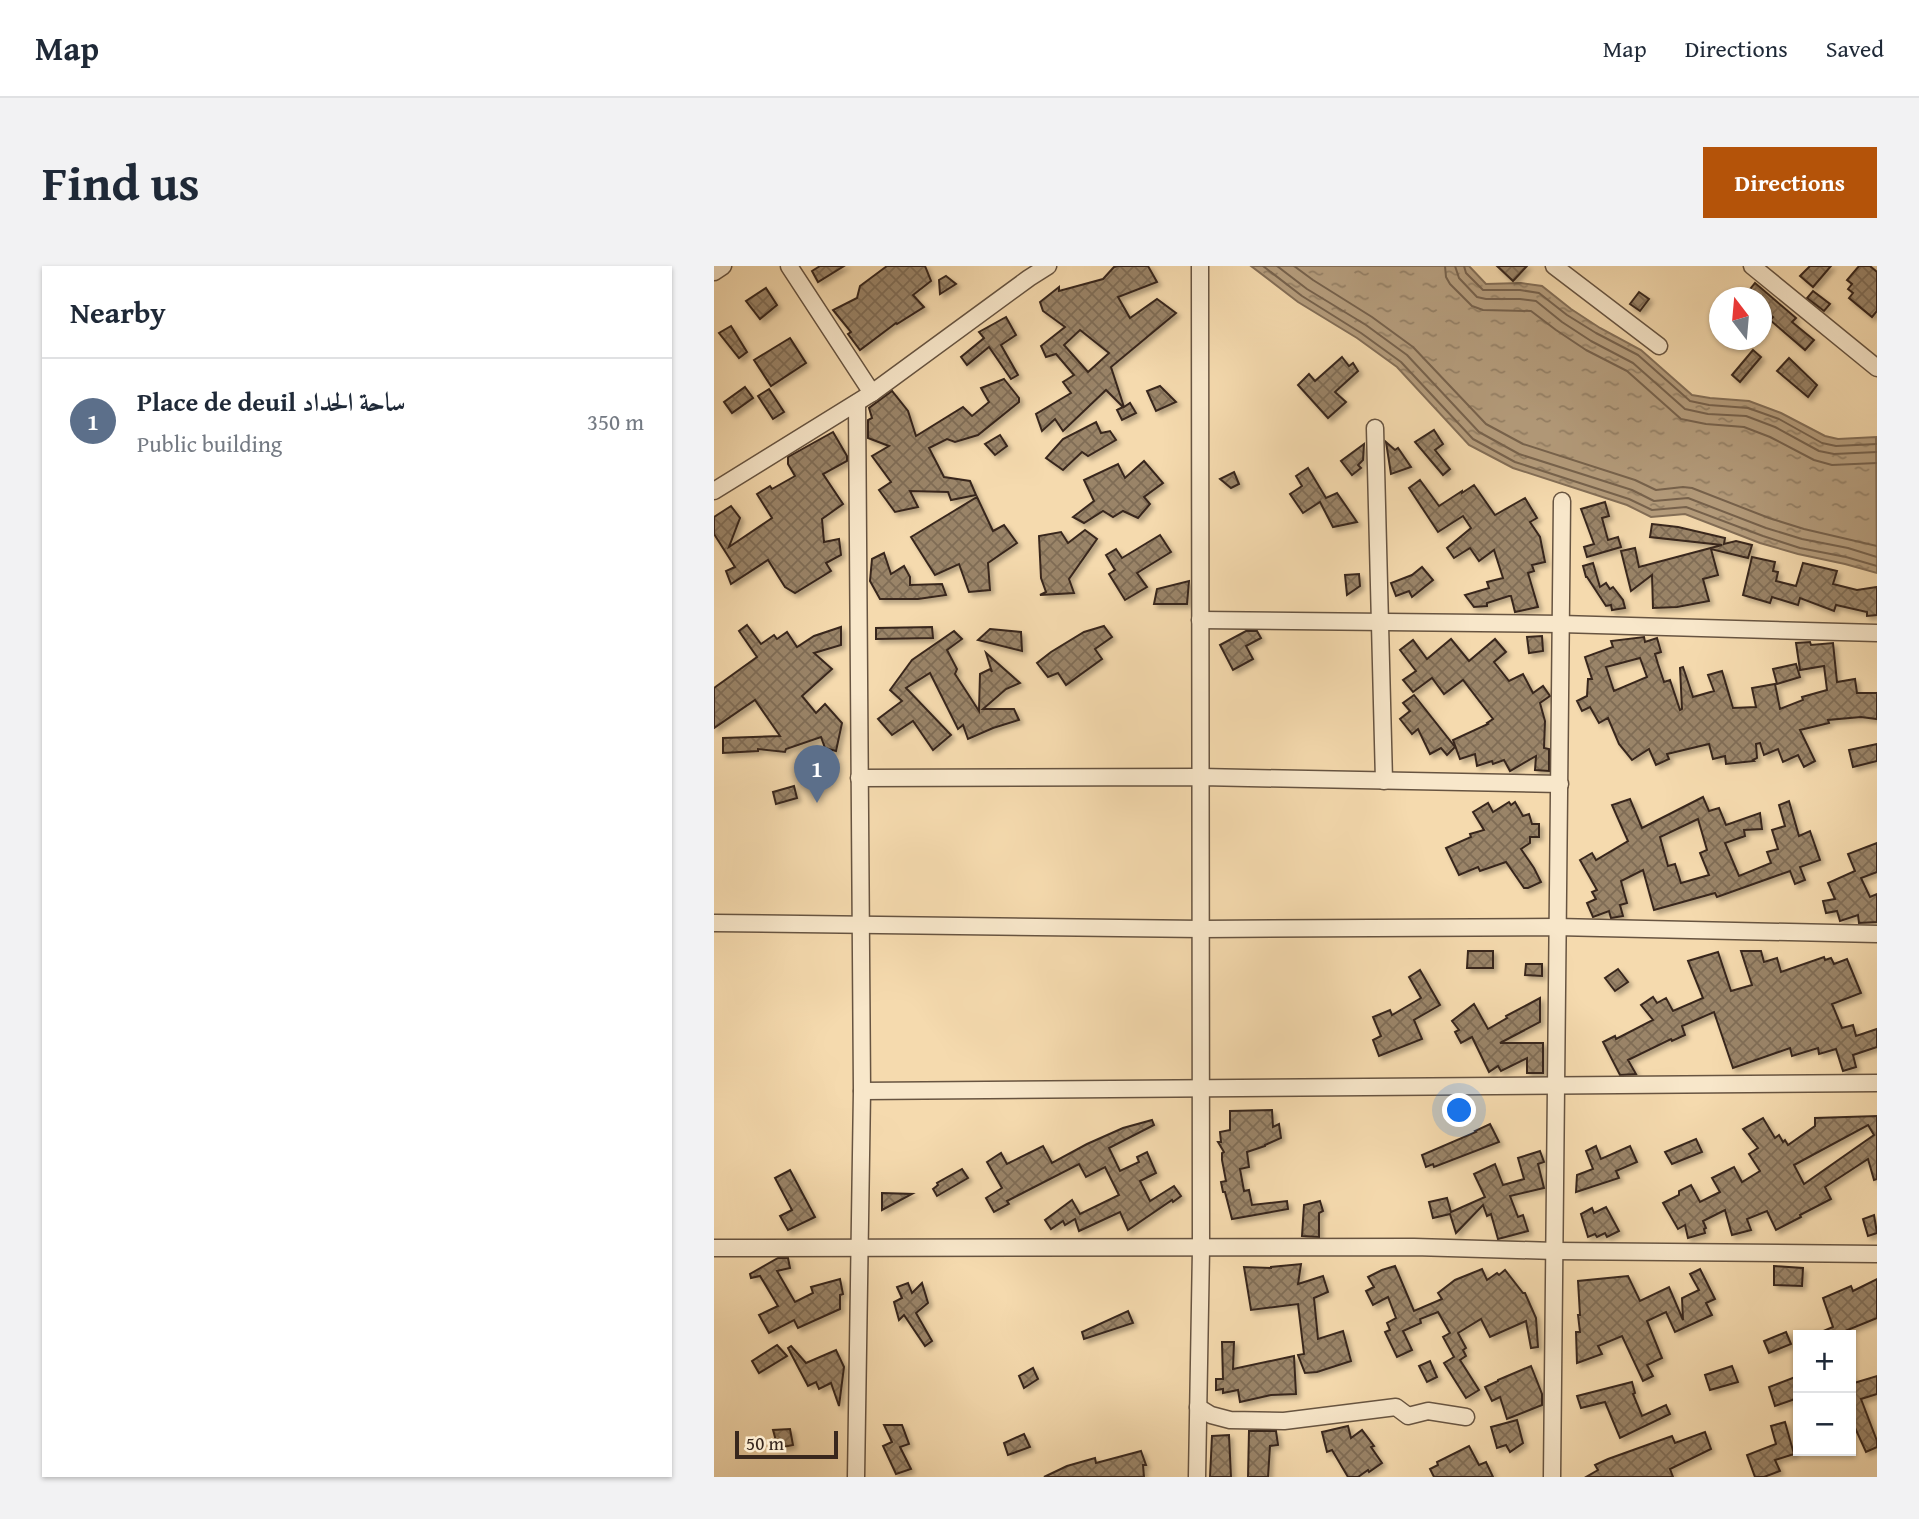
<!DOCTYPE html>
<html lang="en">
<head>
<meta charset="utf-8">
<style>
  :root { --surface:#fff; --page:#f2f2f3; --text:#1f2937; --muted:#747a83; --line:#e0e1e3; --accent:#b45309 }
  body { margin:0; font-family:"Gentium Book Plus",Amiri,serif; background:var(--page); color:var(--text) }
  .controls { position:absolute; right:21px; bottom:21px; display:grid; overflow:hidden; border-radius:0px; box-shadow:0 2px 5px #0004 }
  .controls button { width:63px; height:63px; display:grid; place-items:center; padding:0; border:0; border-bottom:2px solid var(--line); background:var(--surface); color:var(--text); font:35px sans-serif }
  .compass { position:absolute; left:995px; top:21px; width:63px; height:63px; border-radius:50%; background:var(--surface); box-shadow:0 2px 5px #0004; rotate:344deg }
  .scale { position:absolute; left:21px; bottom:18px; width:103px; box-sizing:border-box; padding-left:7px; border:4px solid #38271d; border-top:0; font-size:19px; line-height:24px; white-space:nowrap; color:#38271d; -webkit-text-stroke:5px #f8e7ca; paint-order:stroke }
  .you { position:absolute; left:746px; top:845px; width:24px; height:24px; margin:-18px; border:5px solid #fff; border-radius:50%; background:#1a73e8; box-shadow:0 0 0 10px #1a73e833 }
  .badge { display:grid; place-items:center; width:46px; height:46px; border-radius:50%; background:var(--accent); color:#fff; font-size:23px; font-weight:700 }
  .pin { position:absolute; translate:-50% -58px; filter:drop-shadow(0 2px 4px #0008) }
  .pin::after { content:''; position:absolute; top:37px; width:24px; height:21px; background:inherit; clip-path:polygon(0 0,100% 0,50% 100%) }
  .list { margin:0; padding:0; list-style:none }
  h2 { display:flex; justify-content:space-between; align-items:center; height:91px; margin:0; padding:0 28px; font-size:30px }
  h2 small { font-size:23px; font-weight:400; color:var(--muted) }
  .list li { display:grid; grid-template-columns:46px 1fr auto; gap:21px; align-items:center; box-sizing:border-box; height:126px; padding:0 28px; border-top:2px solid var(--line) }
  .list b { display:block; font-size:26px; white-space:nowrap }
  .list p { margin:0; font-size:23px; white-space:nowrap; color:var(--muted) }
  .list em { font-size:23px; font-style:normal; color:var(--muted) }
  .map { position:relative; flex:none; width:1163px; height:1211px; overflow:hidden; border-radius:0px }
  header { display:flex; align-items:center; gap:42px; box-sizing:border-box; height:98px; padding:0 35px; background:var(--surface); border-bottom:2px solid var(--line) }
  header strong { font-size:33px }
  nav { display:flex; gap:38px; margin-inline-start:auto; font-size:24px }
  .intro { display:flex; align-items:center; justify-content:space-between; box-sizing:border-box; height:168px; padding:0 42px }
  h1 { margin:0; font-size:49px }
  .button { padding:18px 32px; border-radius:0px; background:var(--accent); color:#fff; font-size:24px; font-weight:700 }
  main { display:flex; gap:42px; padding:0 42px }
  aside { flex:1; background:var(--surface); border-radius:0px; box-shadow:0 2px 5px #0004 }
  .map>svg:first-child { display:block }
  .water { fill:url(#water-ripples); stroke:#836e57; stroke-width:2 }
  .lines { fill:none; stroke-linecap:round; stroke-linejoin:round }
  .shore { stroke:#76624d; stroke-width:2 }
  .building { fill:url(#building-cross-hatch); stroke:#38271d; stroke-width:2; fill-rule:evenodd; filter:url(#shadow) }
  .minor-casing { stroke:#675441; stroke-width:19 }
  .minor { stroke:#f8e7ca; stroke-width:16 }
</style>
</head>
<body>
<header>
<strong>Map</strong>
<nav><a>Map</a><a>Directions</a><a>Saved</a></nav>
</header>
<div class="intro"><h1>Find us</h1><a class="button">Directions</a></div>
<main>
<aside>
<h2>Nearby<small></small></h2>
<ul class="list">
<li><span class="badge" style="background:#5c6f8a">1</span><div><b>Place de deuil ساحة الحداد</b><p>Public building</p></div><em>350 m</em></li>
</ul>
</aside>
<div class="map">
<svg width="1163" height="1211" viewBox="0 0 1163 1211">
  <defs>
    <pattern id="water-ripples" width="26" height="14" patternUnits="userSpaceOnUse" patternTransform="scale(1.75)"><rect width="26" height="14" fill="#b59d7d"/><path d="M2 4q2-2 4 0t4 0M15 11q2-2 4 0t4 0" fill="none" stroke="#948066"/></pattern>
    <pattern id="building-cross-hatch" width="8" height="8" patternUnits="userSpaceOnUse" patternTransform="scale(1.75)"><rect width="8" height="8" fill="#9a8468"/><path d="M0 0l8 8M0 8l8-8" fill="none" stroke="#7f6c55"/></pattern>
    <filter id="shadow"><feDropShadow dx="3.5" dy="3.5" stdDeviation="2" flood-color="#0004"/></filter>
  </defs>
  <rect width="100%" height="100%" fill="#f5daae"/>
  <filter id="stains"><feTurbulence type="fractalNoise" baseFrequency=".00286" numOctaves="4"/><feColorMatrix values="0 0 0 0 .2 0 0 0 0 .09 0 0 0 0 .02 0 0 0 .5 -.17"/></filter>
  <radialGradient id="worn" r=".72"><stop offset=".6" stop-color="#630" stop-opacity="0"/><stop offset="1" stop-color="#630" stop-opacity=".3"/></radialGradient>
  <path class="water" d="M537 0H755L772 18 807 17 828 20 857 43 886 62 927 84 978 129 996 132 1035 135 1067 147 1111 170 1124 173 1162 171 1163 307 1131 298 1084 288 1046 277 971 248 937 251 913 239 799 202 755 179 683 101 643 72 584 36Z"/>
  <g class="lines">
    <g class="shore">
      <path d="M549 0 588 30 647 67 687 96 759 173 801 196 915 233 938 244 972 241 1049 270 1086 282 1132 291 1163 300"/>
      <path d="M563 0 593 23 652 59 693 89 765 166 805 188 918 224 940 235 974 232 1052 262 1088 273 1134 282 1163 291"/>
      <path d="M580 0 599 14 658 51 699 81 772 158 809 178 921 214 942 224 969 221 978 222 1055 252 1090 263 1163 280"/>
      <path d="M731 0 732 11 736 18 758 40 769 44 817 45 842 64 872 84 913 105 967 153 992 158 1030 161 1056 171 1100 194 1118 199 1163 197"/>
      <path d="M741 0 745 12 763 31 772 33H806L822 35 848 56 877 75 919 97 971 143 994 148 1032 150 1061 161 1105 185 1120 188 1163 186"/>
      <path d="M750 0 752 7 769 24H806L825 27 853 49 882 67 924 89 976 135 995 139 1034 142 1065 153 1108 177 1122 180 1163 178"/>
    </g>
  </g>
  <g class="building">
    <path d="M106 0H130L104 16 98 5Z"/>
    <path d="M173 0H211L217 15 199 29 210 41 183 58 182 57 146 84 134 68 137 66 119 44 143 32 146 20Z"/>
    <path d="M404 0H434L443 16 404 31 416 52 443 33 462 47 397 101 410 141 416 137 422 147 408 154 403 144 409 141 392 124 349 165 341 153 328 165 322 148 357 127 349 116 360 109 342 88 332 91 327 80 351 61 329 45 326 36 345 21V25L389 13 400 1ZM366 64 395 87 374 106 350 79Z"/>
    <path d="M783 0H813L799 15Z"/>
    <path d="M1096 0H1117L1099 21 1086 10Z"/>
    <path d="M1145 0H1156L1163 6V45L1158 51 1135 32 1139 27 1134 23 1138 18 1133 14Z"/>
    <path d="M232 10 242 18 226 28 225 14Z"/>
    <path d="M1041 17 1082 52 1078 56 1100 74 1091 84 1056 54 1059 51 1047 42V32H1029Z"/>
    <path d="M52 22 63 39 46 53 32 35Z"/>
    <path d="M1099 25 1116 38 1110 45 1093 32Z"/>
    <path d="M925 26 935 33 926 45 916 38Z"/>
    <path d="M292 51 302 69 287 79 304 109 297 113 275 81 253 99 247 91 270 72 265 66Z"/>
    <path d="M17 60 33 86 25 92 5 67Z"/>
    <path d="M76 72 92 97 57 120 40 94Z"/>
    <path d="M1039 84 1047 91 1026 116 1018 109Z"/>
    <path d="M628 91 635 100 639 97 644 105 621 126 632 136 614 152 584 119 595 108 601 115Z"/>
    <path d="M1075 92 1103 119 1094 131 1063 105Z"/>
    <path d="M290 113 305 132V136L264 169 241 176 233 173 215 182 230 211 256 215 262 229 237 234 234 226 196 225 204 241 181 246 165 224 177 216 158 190 175 180 154 172V154L158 152 155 142 178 125 194 145 202 170 249 141 258 150 275 136 267 122Z"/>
    <path d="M446 120 462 136 442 145 433 125Z"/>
    <path d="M31 121 39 132 18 147 10 136Z"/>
    <path d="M55 123 70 146 59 153 44 130Z"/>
    <path d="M382 156 387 167 396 165 402 174 374 190 368 186 349 204 332 192 349 173Z"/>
    <path d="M720 164 729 178 721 184 736 203 729 209 701 176Z"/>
    <path d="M119 166 133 190V195L109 208 129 238 108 253 110 276 125 273 127 289 112 297 117 305 81 327 71 321 54 294 17 318 12 305 21 301 0 268V251L17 240 26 252 15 281 58 252 43 228 56 220 58 223 81 210 74 198V191Z"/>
    <path d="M286 169 293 180 281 189 271 178Z"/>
    <path d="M672 176 681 184 684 182 697 201 677 208Z"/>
    <path d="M650 178 649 194 644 199 647 202 638 209 627 195Z"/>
    <path d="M430 195 449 217 430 231 436 238 424 252 409 245 399 251 389 245 370 257 359 251 380 235 370 214 404 198 411 212Z"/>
    <path d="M594 202 612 232 623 227 643 256 619 261 606 236 589 247 576 228 588 220 582 210Z"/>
    <path d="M520 206 525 218 517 222 506 213Z"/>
    <path d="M706 214 725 240 748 225V227L760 219 781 249 811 232 823 252 816 256 826 271 831 296 818 299 820 305 814 307 824 341 801 346 797 330H795L773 337V340L760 341 751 329 775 322 773 316 789 312 780 284 765 295 756 282 740 292 733 282 757 262 749 250 724 266 695 222Z"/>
    <path d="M263 231 279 265 290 259 303 277 274 297 276 324 255 326 245 298 221 309 197 271Z"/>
    <path d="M891 236 895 250 888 252 894 274 904 271 907 281 873 291 870 281 880 278 867 243Z"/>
    <path d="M938 258 964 261 1011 272 1010 278 1022 275 1038 279 1034 292 997 283 1004 309 989 313 995 335 963 341 939 342 938 309 917 325 907 285 921 282 925 301 1008 279 936 271Z"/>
    <path d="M371 264 383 273 355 313 360 327 326 329 332 326 327 312 325 270 347 266 354 277Z"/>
    <path d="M446 269 457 286 423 307 433 321 411 334 395 308 401 304 392 289 402 283 408 292Z"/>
    <path d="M170 287 177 308 190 300 196 311V319L228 318 232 329 204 333H166L156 315 158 293Z"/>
    <path d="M1038 291 1061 296 1059 305 1064 306 1062 315 1082 320 1089 297 1123 305 1119 318 1143 324 1163 321V349L1153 350V346L1122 339 1120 345 1086 332 1084 339 1058 331 1056 337 1029 329Z"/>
    <path d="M879 297 886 321 892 317 896 323 899 321 909 334 911 342 898 344 897 339 892 340 873 311H872L869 300Z"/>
    <path d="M708 301 719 314 698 331 695 325 682 330 677 317 698 309Z"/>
    <path d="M645 308 646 320 633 329 631 309Z"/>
    <path d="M475 315 473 338H440L443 323Z"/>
    <path d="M33 359 47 378 60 369 63 373 73 366 83 381 100 370 127 361V379L100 387 118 403 88 430 102 447 111 438 128 457 122 485 111 482 107 471 72 483 71 486 44 483V485L9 487V472L66 470 41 434 0 462V422L43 391 25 365Z"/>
    <path d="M390 360 398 371 381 383 388 393 352 419 344 407 334 411 323 397 337 386 370 366Z"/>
    <path d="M218 361 219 372 162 373V362Z"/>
    <path d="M276 363 307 366 308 385 264 374Z"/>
    <path d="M240 365 248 373 233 384 243 403 241 408 265 445 266 408 276 403 278 406 272 387 306 417 292 423 269 443H300L305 454 279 462 254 473 249 459 244 463 216 407 192 422 237 469 219 484 199 455 178 469 164 453 188 435 176 424 198 394Z"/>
    <path d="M532 365H543L547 372 532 380 539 393 519 404 506 379Z"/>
    <path d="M828 370 829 385 815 387 813 371Z"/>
    <path d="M930 371 931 376 943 372 947 386 941 388 944 398 950 416 956 414 966 444 968 443 966 402 969 401 979 431 1000 425 994 409 1008 405 1019 442 1042 441 1038 422 1061 418 1066 443 1089 434 1088 431 1113 424 1110 400 1086 404 1082 377 1096 376 1097 379 1119 377 1123 416 1141 413 1143 427H1163V453L1147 451 1114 454 1115 457 1086 464 1101 495 1090 501 1084 489 1069 496 1064 483 1050 489 1046 477 1042 478 1043 492 1039 494 1040 495 1012 498 1011 490 999 493 995 478 953 488 955 493 942 499 935 483 918 494 905 478 894 452 885 457 876 441 868 445 863 435 873 430 874 413H878L871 391 899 381 897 375ZM926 392 933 411 900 425 892 401Z"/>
    <path d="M737 373 755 395 781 373 792 386 780 396 795 415 809 408 819 427 829 420 836 430 826 437 831 455 830 482 835 483V505L821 504 822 490 796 505 790 494 779 498 778 495 763 500 761 488 746 493 739 474 774 458 773 457 779 453 749 414 730 428 718 412 699 426 689 414 702 405 686 384 699 374 713 393Z"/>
    <path d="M1082 398 1086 411 1063 418 1059 403Z"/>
    <path d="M700 429 741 481 733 489 727 482 716 488 704 463 698 468 686 453 696 445 689 437Z"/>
    <path d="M1163 478V495L1139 501 1135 484Z"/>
    <path d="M80 520 83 532 62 538 59 526Z"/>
    <path d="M989 531 995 545 1005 542 1012 559 1046 547 1048 563 1030 564 1031 570 1011 577 1025 610 1057 597 1053 586 1064 583 1058 564 1071 560 1065 539 1075 535 1085 570 1096 565 1106 594 1086 601 1091 614 1081 618 1076 605 1003 631 1001 627 940 644 929 604 907 615 913 637 906 639 909 650 897 652 895 645 879 651 873 637 882 633 878 626 883 624 866 594 878 587 882 594 914 575 898 539 916 533 928 562ZM984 553 993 584 986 587 995 609 967 617 961 598 954 600 946 571Z"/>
    <path d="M795 536 797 539 801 536 809 550 815 548 818 558H825V571H816V577L807 583 820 602 827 616 814 622H810L792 596 766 605 764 601 745 609 732 582 757 571 756 568 770 564 759 546 774 537 779 546Z"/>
    <path d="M1163 577V606L1147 612 1156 631 1163 628V656L1145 657 1144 649 1126 655 1123 645 1112 647 1109 635 1121 633 1114 617 1141 605 1134 588Z"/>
    <path d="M754 685H779V702H753Z"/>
    <path d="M1027 685H1047L1050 696 1063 692 1067 706 1110 691 1111 694 1117 692 1120 698 1133 693 1147 727 1118 738 1128 762 1139 759 1142 770 1163 763V781L1139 789 1142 801 1129 805 1122 783 1105 788 1104 782 1078 790 1076 782 1019 802 1000 746 968 760 971 769 958 775 957 773 914 794 922 808 906 809 889 776 901 770 902 773 939 754 927 739 939 731 943 737 952 732 959 745 989 732 974 695 1004 686 1017 725 1038 719Z"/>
    <path d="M812 698H828V710L811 709Z"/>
    <path d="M904 703 914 716 901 725 891 712Z"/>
    <path d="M706 704 726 739 700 754 708 773 665 790 659 774 667 770 659 751 676 744 678 749 707 732 695 711Z"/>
    <path d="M826 732V756L786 777H829V807H813V792L787 805 784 800 775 806 758 771 747 777 741 766 745 764 738 755 760 738 774 763 793 752 792 750Z"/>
    <path d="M558 844 559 861 565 858 567 872 551 879V880L533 886 535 901 526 903 530 925 535 924 538 939 573 935 574 943 518 953 511 926H509L507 916 512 915 508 894V887L510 886 504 876H507L506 866 516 864V845Z"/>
    <path d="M1163 850V913L1160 914 1154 893 1111 921 1117 933 1086 949 1087 951 1062 964 1053 945 1033 953 1037 964 1018 969 1011 944 989 955 992 962 990 963 991 967 974 972 971 959 964 963 949 937 965 929V925L977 919 986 936 1006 926 998 912 1020 901 1028 916 1046 905 1035 888 1044 882 1029 863 1049 852 1061 872 1065 869 1069 876 1071 874 1074 879 1101 860V852ZM1154 859 1160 869 1090 918 1080 899Z"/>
    <path d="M438 854 440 859 395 882 406 905 425 896 423 891 433 886 442 907 426 915 436 935 460 920 467 930 459 936 458 934 414 964 406 946 365 965 361 953 351 959 349 955 337 963 331 954 358 934 366 948 405 929 391 901 372 911 365 898 293 935 295 938 280 946 272 932 288 922 273 896 287 887 293 898 329 880 338 897 373 878 409 862Z"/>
    <path d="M776 858 785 876 720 901 719 898 712 901 708 889 762 866 761 865Z"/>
    <path d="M982 873 988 886 958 898 951 886Z"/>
    <path d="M882 880 887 893 916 880 923 896 902 905 905 912 862 926 863 909 879 903 872 885Z"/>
    <path d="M826 885 830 896 824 898 830 922 796 930 804 951 809 949 814 965 784 973 777 948 773 950 769 939 742 967 736 948 719 952 715 936 733 932 737 946 771 931 760 908 781 898 789 919 810 913 804 892Z"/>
    <path d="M248 903 254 912 223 930 219 923 224 919 223 917Z"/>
    <path d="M76 904 101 951 74 964 66 950 78 944 61 912Z"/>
    <path d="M168 927 198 928 168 944Z"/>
    <path d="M606 935 609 945 605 947V971L588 970 590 939Z"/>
    <path d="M892 941 905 965 893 971 891 967 883 971 881 968 874 971 867 948 878 942 880 947Z"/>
    <path d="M1160 949 1163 967 1154 970 1149 953Z"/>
    <path d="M64 992H74L76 1002 63 1005 81 1036 99 1027 97 1021 126 1013 129 1028 126 1029V1043L84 1062 80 1054 55 1067 45 1049 64 1040 46 1010 37 1012 36 1008Z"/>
    <path d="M587 998 584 1018 609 1010 614 1026 600 1032 604 1073 629 1065 637 1095 603 1106 591 1107 584 1089 590 1088 584 1038 537 1044 530 1001 557 1002V1001Z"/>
    <path d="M681 1000 700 1045 728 1033 724 1027 741 1014 768 1003 773 1014 783 1007 785 1009 791 1004 809 1027H811L822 1052 824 1081 817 1082 812 1055 776 1071 767 1053 744 1067 752 1082 749 1084 752 1090 746 1094 765 1124 752 1132 730 1097 740 1091 729 1071 736 1067 724 1046 706 1053 707 1057 689 1065 698 1084 683 1091 671 1066 676 1064 673 1057 682 1052 674 1031 659 1039 652 1025 660 1021 654 1011 668 1004Z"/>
    <path d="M1060 1000 1089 1002 1088 1020 1060 1019Z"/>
    <path d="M986 1003 1001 1033 992 1037 998 1049 961 1066 952 1046 933 1055 948 1092 933 1099 939 1110 929 1115 908 1070 884 1080 888 1088 863 1097 862 1066H866L864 1049H866L864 1015 914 1010 926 1035 955 1021 969 1054 968 1032 985 1024 976 1008Z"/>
    <path d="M1163 1013V1052L1131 1065 1133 1069H1100L1119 1061 1109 1032 1137 1020 1139 1025Z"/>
    <path d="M194 1017 198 1027 208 1017 214 1037 202 1047 218 1075 211 1080 190 1049 185 1054 180 1036 188 1032 183 1021Z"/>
    <path d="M414 1045 419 1057 370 1073 368 1066Z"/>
    <path d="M1072 1066 1077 1078 1055 1087 1050 1075Z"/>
    <path d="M508 1076H520L519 1103 580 1090 582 1128 557 1129 526 1136 524 1124 509 1127V1123L502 1124V1113H509Z"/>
    <path d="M63 1079 73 1090 45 1107 38 1095Z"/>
    <path d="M77 1080 92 1097 122 1084 130 1101 125 1140 117 1117 105 1123 102 1116 94 1120 74 1082Z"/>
    <path d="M716 1095 723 1111 713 1116 705 1100Z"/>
    <path d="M817 1100 828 1128V1139L793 1153 786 1131 778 1135 771 1121 784 1115V1114Z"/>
    <path d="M1018 1100 1024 1116 996 1124 991 1109Z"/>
    <path d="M319 1102 324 1113 310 1122 305 1110Z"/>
    <path d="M1084 1110V1132L1061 1140 1055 1121Z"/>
    <path d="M1137 1110 1140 1117 1163 1110V1128L1147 1133 1163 1175V1181L1152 1186 1137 1153Z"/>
    <path d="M918 1116 921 1127 919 1128 928 1150 952 1139 956 1148 906 1172 891 1136 867 1142 863 1130Z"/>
    <path d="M803 1154 809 1177 796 1186 792 1179 783 1182 777 1161Z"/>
    <path d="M1071 1156 1080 1188 1061 1194 1066 1205 1050 1211H1041L1033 1189 1062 1178 1057 1160Z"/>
    <path d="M170 1159H188L195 1178 186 1181 197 1203 182 1208 169 1180 178 1176Z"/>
    <path d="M634 1160 637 1172 648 1164 660 1180 657 1181 668 1197 655 1206 654 1204 644 1211H634L618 1184 613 1186 608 1166Z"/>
    <path d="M76 1163 79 1179 64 1182 59 1164Z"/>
    <path d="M535 1165H562L564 1179 556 1180 554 1211H534Z"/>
    <path d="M991 1166 997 1183 956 1203 959 1211H872L884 1204 881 1199 894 1193 958 1170 961 1177Z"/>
    <path d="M310 1168 316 1181 294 1189 290 1177Z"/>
    <path d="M515 1169 517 1211H496L498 1170Z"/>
    <path d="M755 1180 765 1199 772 1196 779 1211H720L716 1203 724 1199 723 1196Z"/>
    <path d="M427 1185 432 1199H429L430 1211H330L353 1200 381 1192 382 1197Z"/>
  </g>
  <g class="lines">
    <g class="minor-casing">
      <g id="minor">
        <path d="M75 0 158 127"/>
        <path d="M840 0 945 80"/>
        <path d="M1038 0 1163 102"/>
        <path d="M0 6 9 0"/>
        <path d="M661 162 670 515"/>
        <path d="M0 225 158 127 315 12 334 0"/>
        <path d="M486 354 847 358 1163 367"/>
        <path d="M145 512 487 511 846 518"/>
        <path d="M0 657 488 663 842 661 1163 668"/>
        <path d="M148 825 1163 817"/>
        <path d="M0 982 700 981 841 985 1163 988"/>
        <path d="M484 1141 497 1149 516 1154 570 1155 682 1141 694 1150 714 1145 752 1151"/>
        <path d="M142 1211 148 825 143 137"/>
        <path d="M483 1211 487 983 486 0"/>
        <path d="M838 1211 848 235"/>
      </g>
    </g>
    <use href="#minor" class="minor"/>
  </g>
  <rect width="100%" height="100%" filter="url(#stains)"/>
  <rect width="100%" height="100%" fill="url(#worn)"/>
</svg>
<div class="controls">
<button>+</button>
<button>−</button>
</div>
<svg class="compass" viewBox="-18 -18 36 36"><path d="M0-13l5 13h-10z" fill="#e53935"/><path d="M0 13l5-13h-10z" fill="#747a83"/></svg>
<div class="scale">50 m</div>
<div class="you"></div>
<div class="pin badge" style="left:103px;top:537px;background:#5c6f8a">1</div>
</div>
</main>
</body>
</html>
